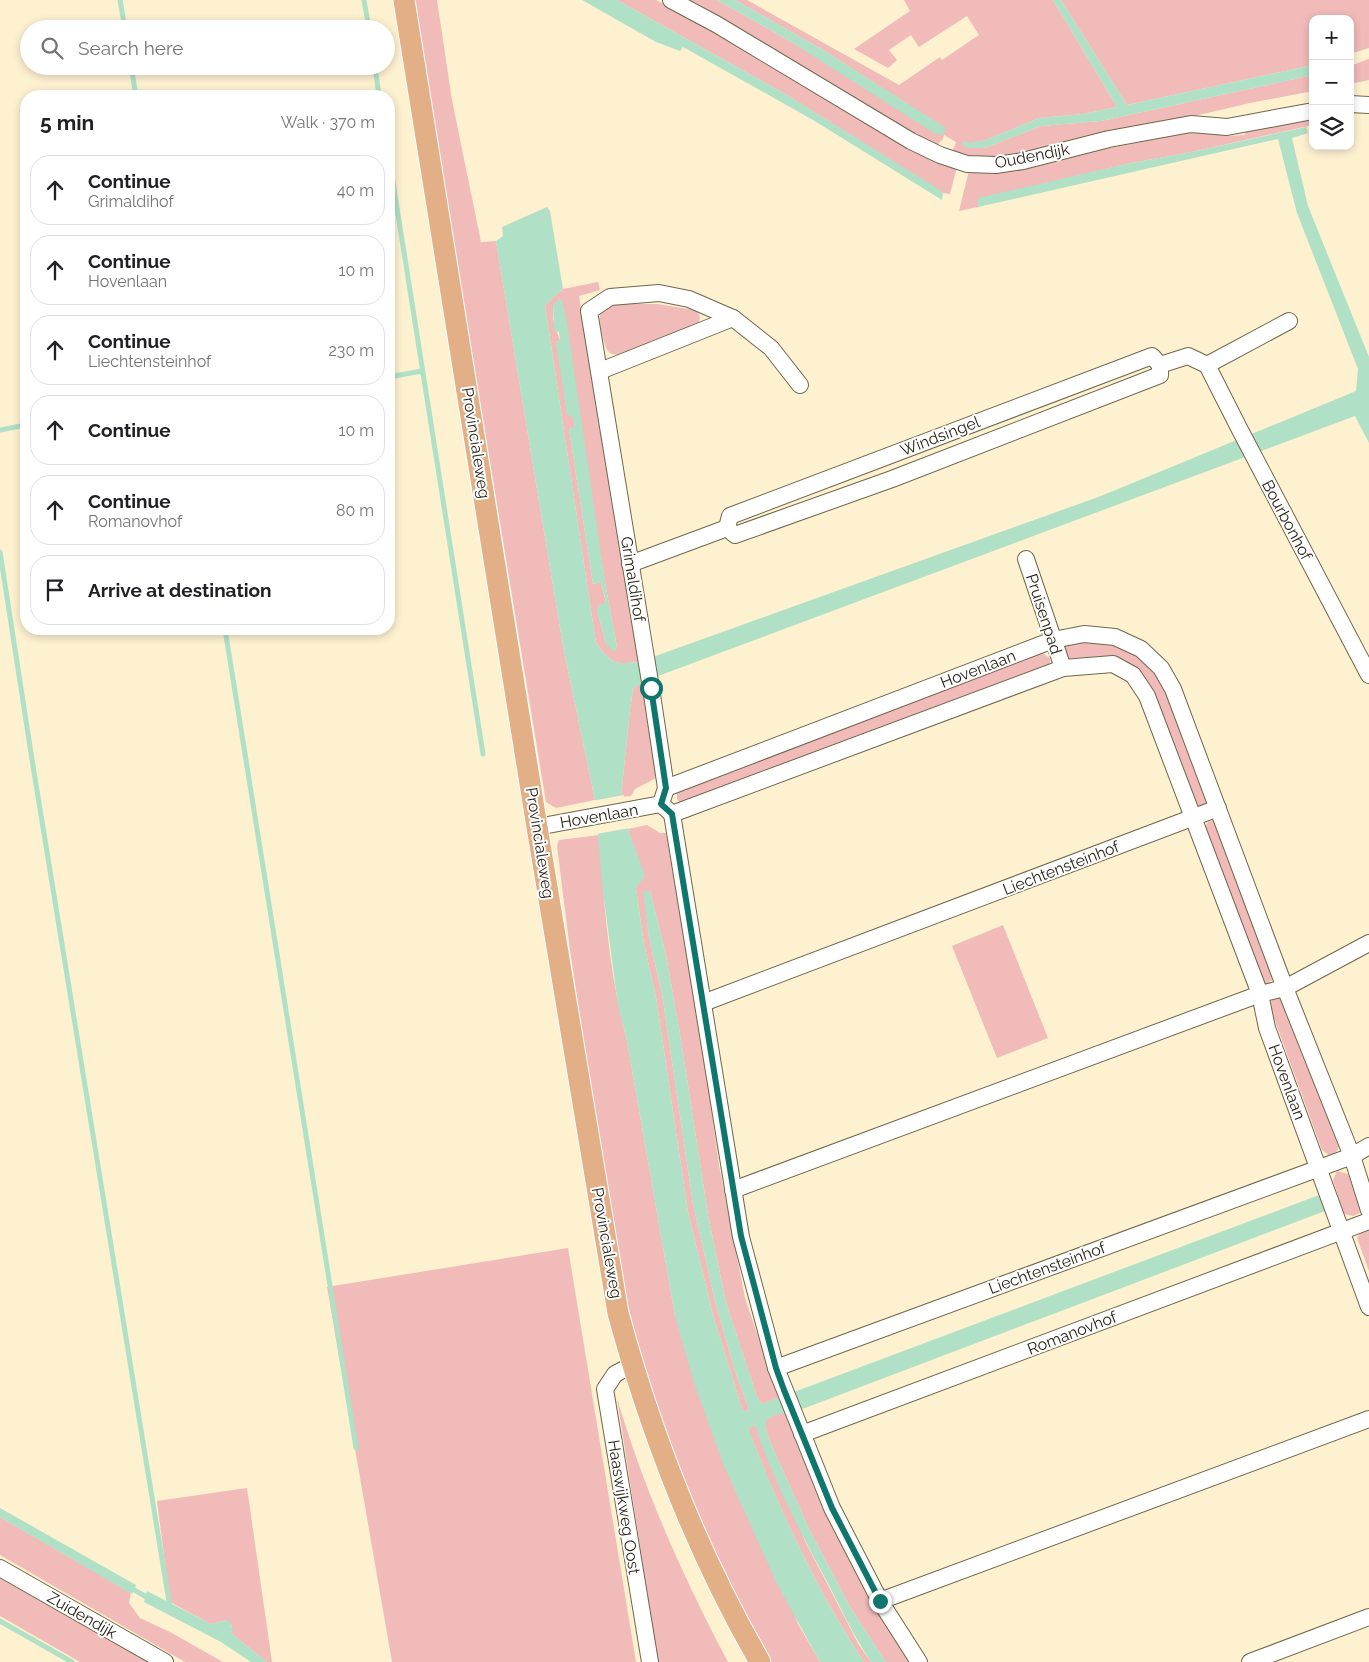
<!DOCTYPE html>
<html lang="en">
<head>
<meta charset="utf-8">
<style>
  :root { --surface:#fff; --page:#f2f2f2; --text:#202124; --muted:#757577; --line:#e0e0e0 }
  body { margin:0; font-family:Raleway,sans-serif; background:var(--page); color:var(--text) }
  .controls { position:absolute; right:15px; top:15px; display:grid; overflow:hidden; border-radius:10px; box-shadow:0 2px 8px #0003 }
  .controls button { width:45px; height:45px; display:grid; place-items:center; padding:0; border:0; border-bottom:1px solid var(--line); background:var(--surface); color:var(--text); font:25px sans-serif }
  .stop { position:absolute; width:15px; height:15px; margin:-11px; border:4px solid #0f766e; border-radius:50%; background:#fff }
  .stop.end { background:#0f766e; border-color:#fff; box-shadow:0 1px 5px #0008 }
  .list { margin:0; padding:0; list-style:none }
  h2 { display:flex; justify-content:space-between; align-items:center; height:65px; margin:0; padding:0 20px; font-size:21px }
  h2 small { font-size:16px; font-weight:400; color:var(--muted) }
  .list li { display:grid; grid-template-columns:32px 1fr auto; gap:15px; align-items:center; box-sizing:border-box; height:70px; margin:0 10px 10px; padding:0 10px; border:1px solid var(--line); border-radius:20px }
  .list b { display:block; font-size:19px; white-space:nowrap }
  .list p { margin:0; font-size:16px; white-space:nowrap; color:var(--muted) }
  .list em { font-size:16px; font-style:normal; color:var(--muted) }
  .icon { flex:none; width:28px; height:28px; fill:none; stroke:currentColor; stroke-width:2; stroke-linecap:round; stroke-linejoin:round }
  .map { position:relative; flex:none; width:1369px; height:1662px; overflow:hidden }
  .search { position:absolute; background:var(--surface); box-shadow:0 2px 8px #0003; left:20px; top:20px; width:375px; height:55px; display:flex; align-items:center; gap:12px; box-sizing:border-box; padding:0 18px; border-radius:28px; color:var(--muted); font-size:19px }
  .panel { position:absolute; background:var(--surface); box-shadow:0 2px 8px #0003; left:20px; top:90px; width:375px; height:545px; border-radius:20px }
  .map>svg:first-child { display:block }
  .green { fill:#f0bbb9; fill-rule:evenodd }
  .water { fill:#b0e0c5 }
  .pier { fill:#fdf1d0 }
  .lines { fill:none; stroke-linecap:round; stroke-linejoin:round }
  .stream { stroke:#b0e0c5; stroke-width:5 }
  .minor-casing { stroke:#706649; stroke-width:18 }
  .major-casing { stroke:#fff; stroke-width:23 }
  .minor { stroke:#fff; stroke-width:16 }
  .major { stroke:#e2af86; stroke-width:21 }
  .route { stroke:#0f766e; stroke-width:6 }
  .labels { text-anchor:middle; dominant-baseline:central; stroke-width:4; stroke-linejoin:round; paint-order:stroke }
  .street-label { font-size:16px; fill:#292518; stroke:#fff }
</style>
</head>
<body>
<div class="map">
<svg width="1369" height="1662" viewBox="0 0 1369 1662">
  <rect width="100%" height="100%" fill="#fdf1d0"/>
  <g class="green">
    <path d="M414 0H437L452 100 481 242 496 241 563 646 595 800 556 808 546 802Z"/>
    <path d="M617 0H656L723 34 957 167 950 194 943 193 787 95Z"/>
    <path d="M682 0H717L788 40 852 79 945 128 823 50 735 0H747L899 85 940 57 942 60 979 35 967 16 919 47 911 35 889 50 897 60 888 68 854 49 910 11 904 0H1053L1117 107 1083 114 1039 118 986 140 963 145 985 148 1041 126 1101 121 1313 75V91L1250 103 1009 159 951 155 956 142 944 135 943 139 938 144 930 147Z"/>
    <path d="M1061 0H1369V48L1350 54V19H1313V65L1127 105Z"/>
    <path d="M1369 59V80L1350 84V66Z"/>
    <path d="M1313 118V125L1187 153 1131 163 978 199V207L959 211 969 171 998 170 1207 129 1227 136 1245 135 1246 129Z"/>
    <path d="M598 282 600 290 579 296 639 662C612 665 612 663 596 643L545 305 563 289ZM560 299 606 588 617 647 606 644 597 610 606 603 601 582 593 584 569 429 575 427 556 342 560 341 553 319V306Z"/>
    <path d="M611 304H657L695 310 699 314 700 319 697 326 621 355C616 355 612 355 609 352 604 348 599 322 600 316 601 309 606 307 611 304Z"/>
    <path d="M1089 638 1129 648 1159 673 1209 802 1206 805 1196 807 1158 710 1105 657 1069 658C1065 654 1063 650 1066 644Z"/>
    <path d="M1040 652 1050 658V668L682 806 677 799V790Z"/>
    <path d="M642 682 658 777 635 789 631 796 621 797 630 710 633 689Z"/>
    <path d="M1214 820 1275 978 1267 983H1262L1203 830 1208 822Z"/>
    <path d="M647 825 660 833H666L703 1050 719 1165 745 1298 779 1398 762 1404 757 1397 726 1303 708 1215 681 1040 666 955 650 891H644L649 938 662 994 693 1204 715 1301 735 1371 749 1409 743 1412 713 1315 688 1212 656 997 644 944 636 888 644 876 628 829Z"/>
    <path d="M599 835C604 904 609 974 627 1041L675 1316 798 1624 820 1662H767L735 1603 678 1471 644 1370 626 1297 601 1157 570 950 557 846 559 840Z"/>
    <path d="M1003 925 1048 1038 997 1058 952 946Z"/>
    <path d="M1279 996 1285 999 1339 1143C1339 1151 1336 1153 1329 1155L1322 1150 1271 1010C1269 1002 1272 998 1279 996Z"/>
    <path d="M1337 1171 1348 1174 1362 1212 1353 1216 1344 1214 1333 1180Z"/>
    <path d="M1366 1230H1369V1271L1357 1238 1361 1232Z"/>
    <path d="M568 1248 636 1662H392L327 1287Z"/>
    <path d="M617 1398C644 1490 683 1577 728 1662H658Z"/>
    <path d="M785 1412C819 1499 857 1585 910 1662H886L850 1607 810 1531 770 1442 766 1429V1420L774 1415Z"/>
    <path d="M755 1425 806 1543 859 1645 871 1662H864C816 1589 779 1509 748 1428Z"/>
    <path d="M247 1488 272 1662H267L232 1634V1626L226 1620 211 1624 170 1602 157 1501Z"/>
    <path d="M0 1517 131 1593 129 1603 140 1618 170 1632 223 1662H185L0 1555Z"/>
    <path d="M0 1574 153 1662H80L0 1616Z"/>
  </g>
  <g class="water">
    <path d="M582 0H617L787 95 940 190 943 193 942 200 813 120 683 47 680 51 656 42Z"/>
    <path d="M717 0H735L823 50 946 128 943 135 934 133 788 40Z"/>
    <path d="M1053 0H1061L1127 105 1313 65V75L1101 121 1041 126 985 148H967L963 145V140L969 143 986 140 1039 118 1083 114 1117 107Z"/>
    <path d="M1306 127 1308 133 1292 138 1308 206 1369 357V443L1355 416 642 682 633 689 630 710 621 797 628 829 645 876 636 888 644 944 656 997 688 1212 713 1315 743 1412 749 1409 735 1371 715 1301 693 1204 662 994 649 938 643 891H650L666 955 681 1040 708 1215 726 1303 757 1397 762 1404 1319 1195 1325 1211 805 1408 775 1415 766 1420V1429L770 1442 810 1531 850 1607 886 1662H871C853 1635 840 1606 825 1578 799 1529 772 1479 755 1425L749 1428C754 1447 764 1466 771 1485 797 1546 827 1606 864 1662H820L777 1584 724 1466 694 1383 675 1316 627 1041 618 1006 602 884 595 800 563 646 496 241 503 236 502 227 547 207 550 211 563 289 545 305 596 643C612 663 612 665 639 662L1101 496 1356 391 1358 369 1297 213 1278 139 978 207V198L1131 163 1187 153Z"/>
    <path d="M560 299 562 300 567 322 606 588 617 647 616 650 613 651 606 644 597 610 598 606 606 602 601 582 593 584 569 429 575 426 572 416 567 415 556 342 560 341 559 332 554 330 553 305Z"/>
    <path d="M0 1508 136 1585 132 1594 0 1517Z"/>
    <path d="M147 1591 211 1624 226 1620C233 1623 232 1628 232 1634L267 1662H251L221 1642 144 1602Z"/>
  </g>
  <path class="pier" d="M624 795 630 828 596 834 592 801Z"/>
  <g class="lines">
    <g class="stream">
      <path d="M120 0 125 29"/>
      <path d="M364 0 369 29"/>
      <path d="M131 66 136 96"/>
      <path d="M375 66 379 96"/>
      <path d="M389 157 483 754"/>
      <path d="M389 377 422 371"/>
      <path d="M0 430 26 425"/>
      <path d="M0 552 33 766 170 1608"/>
      <path d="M225 629 356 1448"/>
      <path d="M129 1587 152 1600"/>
      <path d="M0 1621 72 1662"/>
    </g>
    <g class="minor-casing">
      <g id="minor">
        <path d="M671 0 716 24 911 141 940 155 967 164 996 165 1023 161 1109 139 1191 124 1227 127 1313 111"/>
        <path d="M1350 104 1369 105"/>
        <path d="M1160 365V375L892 479 735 535 727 528 730 516 1152 356 1160 365 1188 356 1207 365 1289 321"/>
        <path d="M1207 365 1240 430 1369 675"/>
        <path d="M600 371 733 318"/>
        <path d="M1026 559 1063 668"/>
        <path d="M630 564 727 528"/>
        <path d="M666 788 1053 640 1084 634 1115 637 1141 649 1161 668 1173 689 1285 988 1352 1156 1369 1210"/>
        <path d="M672 814 1063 668 1113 664 1133 675 1147 696 1260 994 1267 1028 1369 1307"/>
        <path d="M672 814 741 1237 776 1368 832 1508 880 1601 919 1662"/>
        <path d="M672 814 661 804 666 788 651 688 589 311 610 297 659 293 689 299 733 318 771 348 800 385"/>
        <path d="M537 827 661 804"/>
        <path d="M703 1003 1218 808"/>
        <path d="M733 1190 1260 994 1285 988 1369 943"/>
        <path d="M632 1365 615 1374 605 1389 650 1662"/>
        <path d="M776 1368 1352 1156 1369 1146"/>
        <path d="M802 1434 1369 1221"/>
        <path d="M0 1568 165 1662"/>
        <path d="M880 1601 1369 1419"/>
        <path d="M1250 1662 1369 1617"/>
      </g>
    </g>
    <g class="major-casing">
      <path id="major" d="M404 0 537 827 618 1313C651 1434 697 1553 760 1662"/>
    </g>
    <use href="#minor" class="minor"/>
    <use href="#major" class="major"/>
  </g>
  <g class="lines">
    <path class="route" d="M651 688 666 788 661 804 672 814 741 1236 776 1368 784 1390 832 1508 880 1601"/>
  </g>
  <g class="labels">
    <g class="street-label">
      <text transform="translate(1032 156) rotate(-11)">Oudendijk</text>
      <text transform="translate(940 436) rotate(-21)">Windsingel</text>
      <text transform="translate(476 443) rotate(81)">Provincialeweg</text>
      <text transform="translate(1287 520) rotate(62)">Bourbonhof</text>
      <text transform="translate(633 579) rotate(81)">Grimaldihof</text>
      <text transform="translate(1044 614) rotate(72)">Pruisenpad</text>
      <text transform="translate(978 669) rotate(-21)">Hovenlaan</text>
      <text transform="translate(599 816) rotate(-10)">Hovenlaan</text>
      <text transform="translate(540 843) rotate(81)">Provincialeweg</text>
      <text transform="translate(1061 868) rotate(-21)">Liechtensteinhof</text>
      <text transform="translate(1287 1082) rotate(70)">Hovenlaan</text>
      <text transform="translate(607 1243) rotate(80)">Provincialeweg</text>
      <text transform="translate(1047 1268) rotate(-20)">Liechtensteinhof</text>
      <text transform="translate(1072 1333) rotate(-21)">Romanovhof</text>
      <text transform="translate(624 1507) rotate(81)">Haaswijkweg Oost</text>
      <text transform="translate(82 1615) rotate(30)">Zuidendijk</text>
    </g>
  </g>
</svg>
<div class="controls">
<button>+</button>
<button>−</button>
<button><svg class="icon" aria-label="layers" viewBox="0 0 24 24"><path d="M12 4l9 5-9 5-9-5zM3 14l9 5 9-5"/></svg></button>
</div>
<div class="stop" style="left:651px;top:688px"></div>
<div class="stop end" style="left:880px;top:1601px"></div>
<div class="search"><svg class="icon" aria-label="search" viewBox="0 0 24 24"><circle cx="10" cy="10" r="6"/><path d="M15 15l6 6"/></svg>Search here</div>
<section class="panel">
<h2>5 min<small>Walk · 370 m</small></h2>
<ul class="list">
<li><svg class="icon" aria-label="ahead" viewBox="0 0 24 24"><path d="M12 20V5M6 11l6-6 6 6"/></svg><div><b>Continue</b><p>Grimaldihof</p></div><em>40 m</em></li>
<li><svg class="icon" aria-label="ahead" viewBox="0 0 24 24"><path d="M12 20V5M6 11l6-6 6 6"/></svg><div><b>Continue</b><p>Hovenlaan</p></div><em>10 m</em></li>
<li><svg class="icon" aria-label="ahead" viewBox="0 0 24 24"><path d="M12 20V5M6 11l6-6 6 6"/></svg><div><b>Continue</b><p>Liechtensteinhof</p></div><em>230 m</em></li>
<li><svg class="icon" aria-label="ahead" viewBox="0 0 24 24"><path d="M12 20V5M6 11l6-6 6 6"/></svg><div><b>Continue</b></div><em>10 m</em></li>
<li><svg class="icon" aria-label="ahead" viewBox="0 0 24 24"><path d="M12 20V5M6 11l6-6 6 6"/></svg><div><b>Continue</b><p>Romanovhof</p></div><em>80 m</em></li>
<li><svg class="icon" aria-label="arrive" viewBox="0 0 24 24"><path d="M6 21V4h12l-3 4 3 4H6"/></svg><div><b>Arrive at destination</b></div></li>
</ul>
</section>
</div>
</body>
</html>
